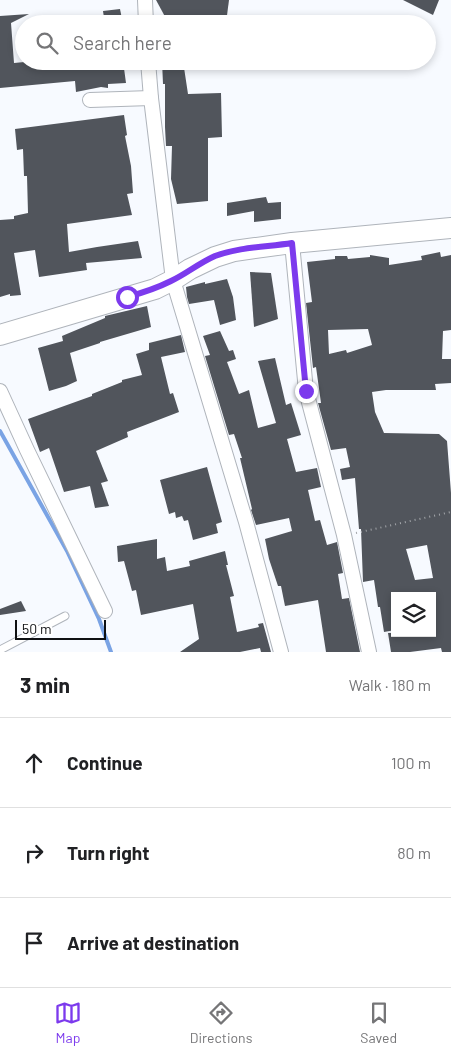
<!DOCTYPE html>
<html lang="en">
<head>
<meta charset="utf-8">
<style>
  :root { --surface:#fff; --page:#f6f6f6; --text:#202124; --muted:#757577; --line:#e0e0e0; --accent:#7c3aed }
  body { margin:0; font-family:Barlow,sans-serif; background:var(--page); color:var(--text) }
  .controls { position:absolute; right:15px; bottom:15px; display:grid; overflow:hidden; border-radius:0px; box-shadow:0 2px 8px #0003 }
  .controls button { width:45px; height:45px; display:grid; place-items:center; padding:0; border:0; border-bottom:1px solid var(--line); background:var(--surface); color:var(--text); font:25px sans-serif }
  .scale { position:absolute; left:15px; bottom:12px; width:91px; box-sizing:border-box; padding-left:5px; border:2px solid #0f1113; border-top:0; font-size:14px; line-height:18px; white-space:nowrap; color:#0f1113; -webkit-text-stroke:4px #fff; paint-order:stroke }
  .stop { position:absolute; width:15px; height:15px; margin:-11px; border:4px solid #7c3aed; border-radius:50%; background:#fff }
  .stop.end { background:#7c3aed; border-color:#fff; box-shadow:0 1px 5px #0008 }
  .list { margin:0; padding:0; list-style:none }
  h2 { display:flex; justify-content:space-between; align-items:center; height:65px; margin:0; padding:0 20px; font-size:21px }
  h2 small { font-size:16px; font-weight:400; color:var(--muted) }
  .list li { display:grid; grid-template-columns:32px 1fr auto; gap:15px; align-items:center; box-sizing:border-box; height:90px; padding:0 20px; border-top:1px solid var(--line) }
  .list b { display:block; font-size:19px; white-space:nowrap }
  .list em { font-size:16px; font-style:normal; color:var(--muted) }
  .icon { flex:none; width:28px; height:28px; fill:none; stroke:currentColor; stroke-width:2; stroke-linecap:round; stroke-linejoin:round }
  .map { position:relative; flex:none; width:451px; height:652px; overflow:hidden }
  .search { position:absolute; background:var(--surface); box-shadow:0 2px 8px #0003; left:15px; right:15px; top:15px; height:55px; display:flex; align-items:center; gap:12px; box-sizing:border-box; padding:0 18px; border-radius:28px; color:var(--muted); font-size:19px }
  .sheet { height:335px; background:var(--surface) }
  nav { display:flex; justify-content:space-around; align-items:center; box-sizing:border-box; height:70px; border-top:1px solid var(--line); background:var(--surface); font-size:14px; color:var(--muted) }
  nav a { display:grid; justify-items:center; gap:2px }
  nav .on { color:var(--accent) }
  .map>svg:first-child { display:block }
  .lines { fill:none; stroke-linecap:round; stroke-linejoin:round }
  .stream { stroke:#7aa3e4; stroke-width:4 }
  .building { fill:#51555c; fill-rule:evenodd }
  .lane-casing { stroke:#afb4bb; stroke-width:9 }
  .street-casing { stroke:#afb4bb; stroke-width:16 }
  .secondary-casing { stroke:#afb4bb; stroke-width:22 }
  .path { stroke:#a2a5a9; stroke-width:2; stroke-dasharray:1 4; stroke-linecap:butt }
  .lane { stroke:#fff; stroke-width:7 }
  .street { stroke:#fff; stroke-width:14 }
  .secondary { stroke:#fff; stroke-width:20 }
  .route { stroke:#7c3aed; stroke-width:6 }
</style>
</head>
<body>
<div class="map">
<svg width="451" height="652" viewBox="0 0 451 652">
  <rect width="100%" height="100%" fill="#f7faff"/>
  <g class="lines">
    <path class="stream" d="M0 431 67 551 99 619 111 652"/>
  </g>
  <g class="building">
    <path d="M156 0H229L226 23 169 24Z"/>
    <path d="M403 0H439L433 15Z"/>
    <path d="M120 9 123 24H105L103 11Z"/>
    <path d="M29 14 11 23 14 63 35 61H123L126 83 108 84V88L101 87 76 92 75 81 0 88V16Z"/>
    <path d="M162 61H183L188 94 221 93 222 137 208 138V201L177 204 171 179 172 146H166L165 127V84H163Z"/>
    <path d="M124 115 127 135 125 136 131 166 133 193 127 194 132 215 67 224 69 252 97 247 138 241 142 258 86 263 87 270 39 277 35 250 14 253 21 295 10 296V294L0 297V220L14 219V216L28 213 27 176H24L23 149 17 150 15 129Z"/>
    <path d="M266 197 268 203 281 202V219L254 222V211L227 216V203Z"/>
    <path d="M440 252 441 257 451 255V330L443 331 442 359H451V383L435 384 436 390H386L372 392 375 412 384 433 439 434 447 441 451 493V652H442L441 648 410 652H391L388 633H432V596H395V630L384 632 380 607H378L374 580 363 582 361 529H359L355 478 342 480 340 469 350 467 346 448 331 450 318 403H321L316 367 313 368 306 303 312 302 307 262 335 259V256H347L348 259 370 257V255L389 258V265L422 260 421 256ZM368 329 372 345 347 353 346 350 329 354 328 330ZM427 545 433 578 415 580 406 549Z"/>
    <path d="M250 272 271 273 278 319 254 327Z"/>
    <path d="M227 279 233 297 236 320 220 325 214 300 189 304 187 297 186 287 205 282V284Z"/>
    <path d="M147 306 151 327 100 342V343L70 353 77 381 66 386 49 391 38 348 63 341 62 336 105 318V316Z"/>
    <path d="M220 331 229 351 233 350 236 359 227 362 239 394 249 390 258 428 276 423 258 361 275 358 286 405 291 403 301 435 287 439 296 472 317 468 321 487 308 490 315 521 320 520 327 545 337 542 343 573 338 574 342 599 349 598 360 652H326L318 600 285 606 281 586H278L269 559 265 539 292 531 289 518 256 525 251 510 252 509 240 458H242L234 434 229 435 205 356 210 355 203 336Z"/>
    <path d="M181 335 185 352 161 357 170 394 173 393 179 412 127 432 128 437 96 451 108 481 101 483 109 506 95 508 90 486 64 492 49 448 40 452 28 419 92 396V394L122 382V380L142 375 136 354 149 350V343Z"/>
    <path d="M207 467 222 522 216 524 218 533 193 540 188 520 184 521 182 516 176 518 175 512 169 514 160 480Z"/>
    <path d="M157 539V559L165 557 167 571 190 566 189 561 225 551 228 565H226L234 596 230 597 237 632 259 627 258 624 263 623 271 652H261L260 648 240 652H180L199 639 193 604 141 615 136 590 132 591 124 561 118 562 117 546Z"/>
    <path d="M21 601 26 611 0 615V609Z"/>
  </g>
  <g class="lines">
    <g class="lane-casing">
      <path id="lane" d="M0 650 65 616"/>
    </g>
    <g class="street-casing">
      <g id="street">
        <path d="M145 0 146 24"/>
        <path d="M148 61 151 98 173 280 246 522 281 652"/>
        <path d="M90 100 151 98"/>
        <path d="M292 243 306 391 344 535 369 652"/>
        <path d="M0 391 27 450 105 611"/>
      </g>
    </g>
    <g class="secondary-casing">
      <path id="secondary" d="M0 335 155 289 173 280 190 269 215 257 234 251 292 243 451 228"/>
    </g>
    <path class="path" d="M356 533 451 512"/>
    <use href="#lane" class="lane"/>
    <use href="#street" class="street"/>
    <use href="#secondary" class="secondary"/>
  </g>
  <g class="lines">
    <path class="route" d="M127 297C142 293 157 288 171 281 186 274 199 263 215 256 239 247 267 247 292 243L306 391"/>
  </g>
</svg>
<div class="controls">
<button><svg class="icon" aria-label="layers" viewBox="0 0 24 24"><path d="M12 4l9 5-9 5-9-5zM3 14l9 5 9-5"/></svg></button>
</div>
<div class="scale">50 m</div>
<div class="stop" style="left:127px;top:297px"></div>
<div class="stop end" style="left:306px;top:391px"></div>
<div class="search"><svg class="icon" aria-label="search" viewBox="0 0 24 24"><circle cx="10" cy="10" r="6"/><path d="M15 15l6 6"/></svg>Search here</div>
</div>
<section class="sheet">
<h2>3 min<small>Walk · 180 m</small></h2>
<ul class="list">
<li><svg class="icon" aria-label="ahead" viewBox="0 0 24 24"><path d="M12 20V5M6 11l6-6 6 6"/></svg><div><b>Continue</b></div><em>100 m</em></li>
<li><svg class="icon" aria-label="right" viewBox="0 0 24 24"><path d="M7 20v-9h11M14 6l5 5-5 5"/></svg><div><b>Turn right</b></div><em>80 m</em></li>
<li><svg class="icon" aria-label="arrive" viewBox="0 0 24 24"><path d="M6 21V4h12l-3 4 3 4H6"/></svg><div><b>Arrive at destination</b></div></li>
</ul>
</section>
<nav>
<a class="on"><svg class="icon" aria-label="map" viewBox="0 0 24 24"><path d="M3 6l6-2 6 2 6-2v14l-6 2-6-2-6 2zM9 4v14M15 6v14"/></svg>Map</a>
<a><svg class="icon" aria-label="directions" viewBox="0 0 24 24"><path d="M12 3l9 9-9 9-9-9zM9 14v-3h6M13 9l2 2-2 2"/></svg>Directions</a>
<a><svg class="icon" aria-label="saved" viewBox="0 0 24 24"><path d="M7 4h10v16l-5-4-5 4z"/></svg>Saved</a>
</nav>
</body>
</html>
